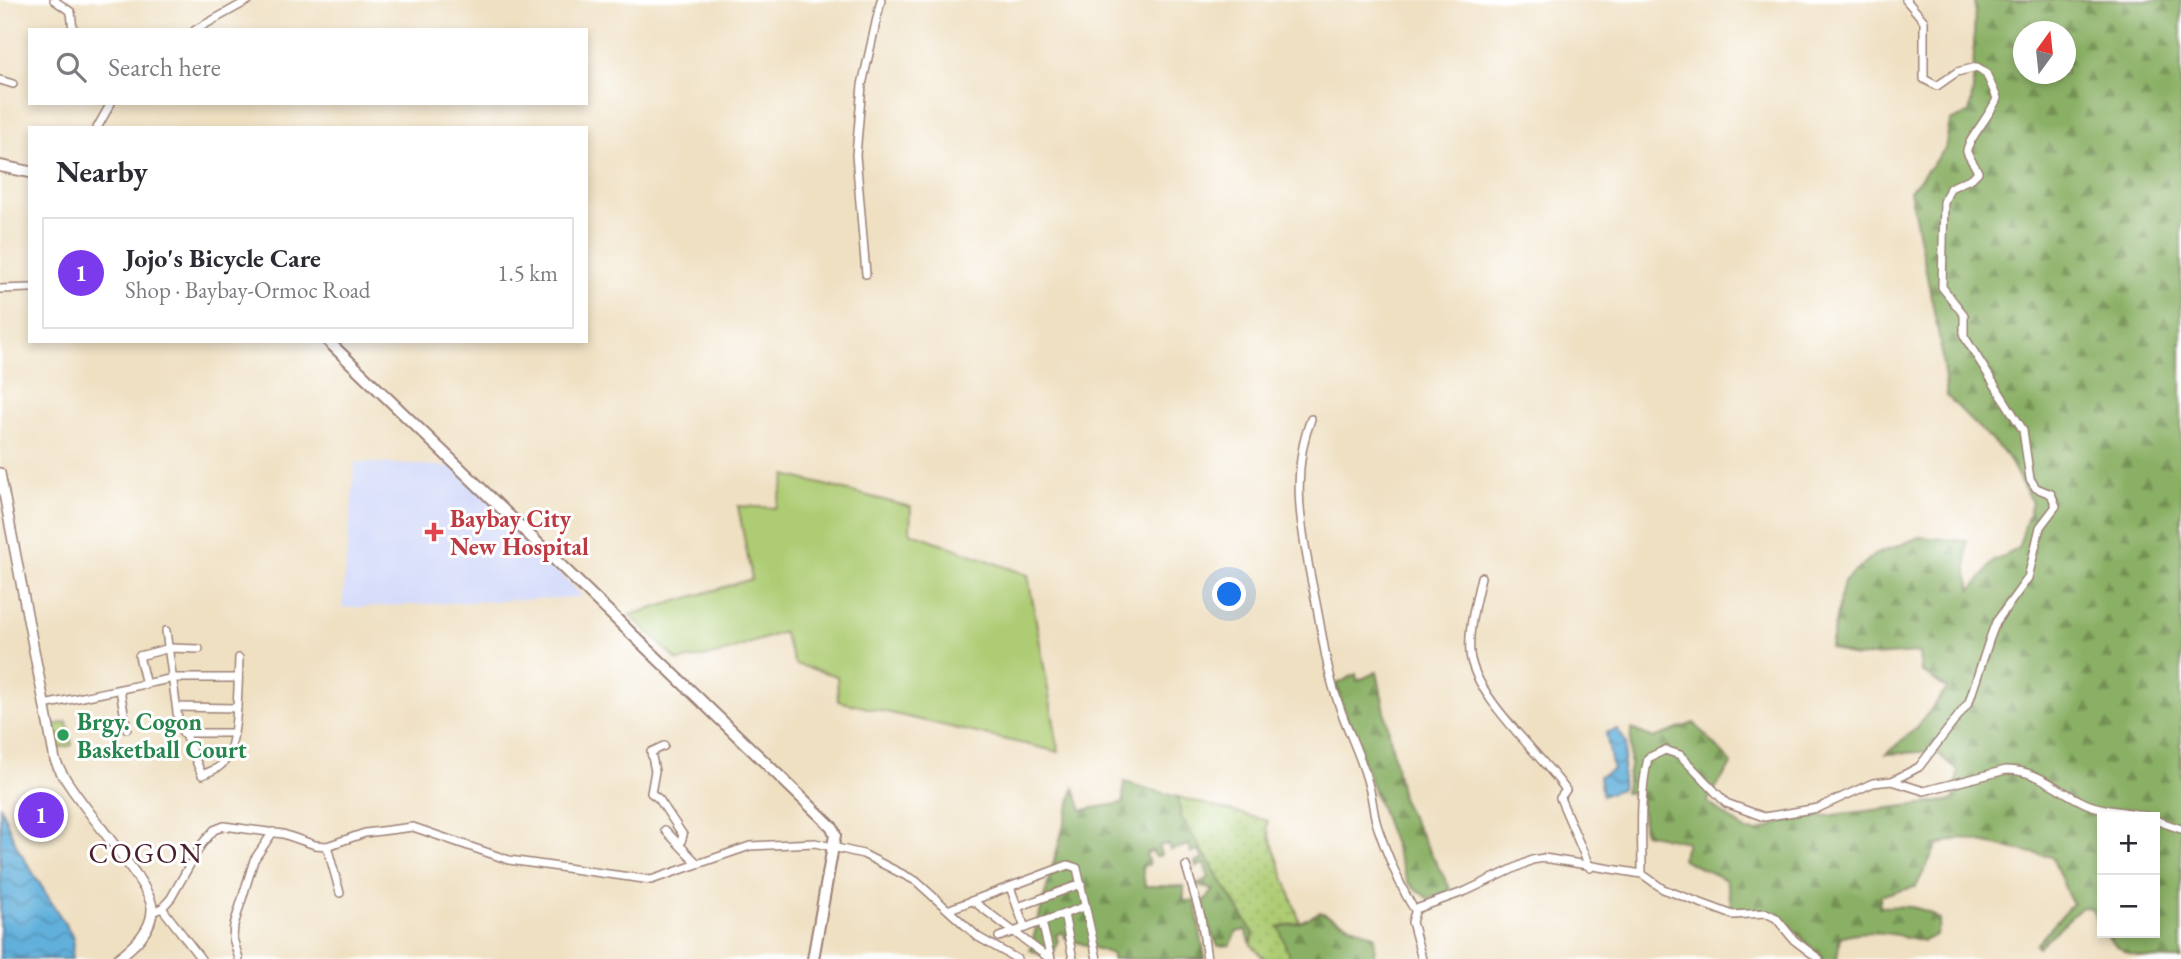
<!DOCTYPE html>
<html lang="en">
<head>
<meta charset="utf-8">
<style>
  :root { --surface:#fff; --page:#f2f2f3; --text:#2b2b33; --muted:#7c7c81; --line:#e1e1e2; --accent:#7c3aed }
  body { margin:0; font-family:"EB Garamond",serif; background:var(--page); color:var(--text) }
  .controls { position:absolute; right:21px; bottom:21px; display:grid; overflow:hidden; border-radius:0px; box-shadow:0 4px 10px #0003 }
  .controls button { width:63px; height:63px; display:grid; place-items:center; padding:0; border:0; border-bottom:2px solid var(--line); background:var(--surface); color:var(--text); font:35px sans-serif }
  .compass { position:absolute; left:2013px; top:21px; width:63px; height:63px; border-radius:50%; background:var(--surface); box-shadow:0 4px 10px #0003; rotate:15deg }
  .you { position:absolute; left:1230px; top:595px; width:24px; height:24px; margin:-18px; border:5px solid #fff; border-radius:50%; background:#1a73e8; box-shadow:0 0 0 10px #1a73e833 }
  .badge { display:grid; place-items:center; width:46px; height:46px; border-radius:50%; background:var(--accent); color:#fff; font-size:23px; font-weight:700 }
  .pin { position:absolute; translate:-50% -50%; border:4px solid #fff; box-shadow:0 2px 7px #0006 }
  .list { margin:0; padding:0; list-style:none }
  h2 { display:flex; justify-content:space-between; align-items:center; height:91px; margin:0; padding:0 28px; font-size:30px }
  h2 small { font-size:23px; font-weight:400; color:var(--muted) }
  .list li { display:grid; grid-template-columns:46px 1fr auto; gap:21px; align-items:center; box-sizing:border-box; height:112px; margin:0 14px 14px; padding:0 14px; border:2px solid var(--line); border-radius:0px }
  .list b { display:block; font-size:26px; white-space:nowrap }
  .list p { margin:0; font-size:23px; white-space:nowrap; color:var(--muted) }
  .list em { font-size:23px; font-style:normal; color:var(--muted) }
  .icon { flex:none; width:38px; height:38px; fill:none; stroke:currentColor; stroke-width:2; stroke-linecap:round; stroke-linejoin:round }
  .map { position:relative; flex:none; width:2181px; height:959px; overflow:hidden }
  .search { position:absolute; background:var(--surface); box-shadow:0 4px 10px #0003; left:28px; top:28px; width:560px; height:77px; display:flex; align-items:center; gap:18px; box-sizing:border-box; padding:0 24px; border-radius:0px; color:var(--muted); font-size:26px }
  .panel { position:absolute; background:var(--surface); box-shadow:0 4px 10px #0003; left:28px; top:126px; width:560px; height:217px; border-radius:0px }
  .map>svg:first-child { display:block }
  .built { fill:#d2d9f9 }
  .grass { fill:url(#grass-dots); stroke:#7c764f; stroke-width:2 }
  .forest { fill:url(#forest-firs); stroke:#6a6848; stroke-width:2; fill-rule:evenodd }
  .pitch { fill:#adcc73; stroke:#7c764f; stroke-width:2 }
  .water { fill:url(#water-waves); stroke:#566883; stroke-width:2 }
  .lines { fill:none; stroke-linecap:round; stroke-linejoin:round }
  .minor-casing { stroke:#9c8076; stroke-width:10 }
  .major-casing { stroke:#9c8076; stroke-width:12 }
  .highway-casing { stroke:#9c8076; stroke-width:14 }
  .minor { stroke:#fff; stroke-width:7 }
  .major { stroke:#fff; stroke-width:9 }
  .highway { stroke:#fff; stroke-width:10 }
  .health-dot { fill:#e0444e; stroke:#fff; stroke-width:2.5 }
  .leisure-dot { fill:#2e9e5b; stroke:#fff; stroke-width:2.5 }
  .labels { text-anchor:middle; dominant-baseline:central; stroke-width:6; stroke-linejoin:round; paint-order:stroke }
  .health-label { font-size:24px; font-weight:bold; fill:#be3a42; stroke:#fff; text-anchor:start }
  .leisure-label { font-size:24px; font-weight:bold; fill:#27864d; stroke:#fff; text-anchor:start }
  .quarter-label { font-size:28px; letter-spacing:2px; fill:#4a1f2b; stroke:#fff }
</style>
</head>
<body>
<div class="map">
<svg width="2181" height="959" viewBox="0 0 2181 959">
  <defs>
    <pattern id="grass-dots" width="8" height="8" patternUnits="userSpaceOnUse" patternTransform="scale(1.75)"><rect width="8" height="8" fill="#adcc73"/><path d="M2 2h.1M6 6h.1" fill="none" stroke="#96af64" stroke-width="1.8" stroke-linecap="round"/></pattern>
    <pattern id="forest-firs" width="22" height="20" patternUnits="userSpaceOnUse" patternTransform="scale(1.75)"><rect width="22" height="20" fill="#8ab065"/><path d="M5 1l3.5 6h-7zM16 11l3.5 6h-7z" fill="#738f53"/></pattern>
    <pattern id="water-waves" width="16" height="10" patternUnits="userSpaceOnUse" patternTransform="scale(1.75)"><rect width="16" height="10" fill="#61b0db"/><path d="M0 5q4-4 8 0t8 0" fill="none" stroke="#528fb2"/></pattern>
  </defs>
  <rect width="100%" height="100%" fill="#fff"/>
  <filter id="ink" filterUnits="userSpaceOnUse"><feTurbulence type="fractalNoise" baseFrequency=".0143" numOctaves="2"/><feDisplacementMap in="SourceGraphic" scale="14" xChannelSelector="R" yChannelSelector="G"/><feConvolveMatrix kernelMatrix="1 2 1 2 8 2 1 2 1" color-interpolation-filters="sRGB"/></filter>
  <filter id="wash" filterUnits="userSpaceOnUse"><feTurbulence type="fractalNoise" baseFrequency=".00686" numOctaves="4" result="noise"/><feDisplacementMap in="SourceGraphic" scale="28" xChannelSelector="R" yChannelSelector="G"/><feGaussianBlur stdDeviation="1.57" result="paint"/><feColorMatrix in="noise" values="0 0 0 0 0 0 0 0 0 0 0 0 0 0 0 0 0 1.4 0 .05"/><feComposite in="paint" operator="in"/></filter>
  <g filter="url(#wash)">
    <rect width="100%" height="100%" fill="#efe0c2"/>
    <path class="built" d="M355 462 457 467 583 597 342 608Z"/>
    <path class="grass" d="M1178 797 1268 821 1267 828 1300 922 1280 927 1290 959H1264L1251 944 1254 934 1181 817Z"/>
    <g class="forest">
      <path d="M1975 0H2181V959C2145 959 2123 959 2105 933H2155V817H2102V929L2096 923V916L2090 908 2082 907 2038 947 2036 945 2072 904 2052 857 1962 838 1937 845 1916 887 1881 895 1879 907C1903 906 1921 904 1940 920L1936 935 1923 941C1898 934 1865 927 1840 937L1837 959H1822L1786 922 1763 910 1733 912 1726 880 1682 859 1687 842 1644 833 1640 792 1624 793 1630 767 1631 729 1654 738 1694 723 1732 763 1707 802 1747 831 1757 832 1786 821 1954 800 1958 771 1935 751 1886 754 1916 728 1947 689 1921 671 1919 653 1854 657 1830 647 1844 581 1874 555 1920 537 1967 541V575L1972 590 1994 561 2018 549 2032 503 2008 457 1947 396 1940 342 1910 191 1945 149 1950 121 1969 113 1973 91ZM2024 32H2066V74H2024Z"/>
      <path d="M1377 672 1403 802 1451 890 1429 899 1408 883 1335 685 1356 674 1357 681Z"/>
      <path d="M1124 782 1178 797 1181 817 1254 934 1251 944 1246 930 1236 932 1231 945 1218 946 1199 907 1214 890 1195 885 1209 878 1204 864 1196 867 1195 862 1203 859 1199 851 1191 853 1190 845 1170 850 1168 844 1159 846 1161 855 1155 857 1153 851 1146 853 1149 865 1142 866 1145 886H1184V901H1195L1205 959H1112V954L1065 938 1062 932 1056 935 1058 941 1051 959 1030 950 1074 788 1082 810 1123 803Z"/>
      <path d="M1320 912 1375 936 1374 959H1290L1279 927 1300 922Z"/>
    </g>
    <g class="pitch">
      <path d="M786 475 911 507 910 532 1028 575 1059 752 838 701 837 676 795 664 783 632 719 654 678 661 630 615 752 579 738 506 776 508Z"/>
      <path d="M67 722 72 745 58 748 54 725Z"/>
    </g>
    <g class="water">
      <path d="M1617 729 1626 742 1621 789 1602 796 1599 776 1613 770 1606 733Z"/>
      <path d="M0 805 17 847 73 937 72 959H0Z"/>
    </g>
  </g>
  <g filter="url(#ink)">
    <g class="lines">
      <g class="minor-casing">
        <g id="minor">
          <path d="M54 0 71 12 73 30"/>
          <path d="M195 30 249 0"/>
          <path d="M0 80 13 84"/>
          <path d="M97 128 111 103"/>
          <path d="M866 274 856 155 862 85 881 0"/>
          <path d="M0 289 30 288"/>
          <path d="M1311 419C1287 480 1305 547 1317 608 1323 639 1327 672 1338 702 1347 731 1362 757 1369 787 1373 800 1373 815 1378 828 1385 849 1403 894 1415 910"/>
          <path d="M1481 577C1476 600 1468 629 1470 653 1474 697 1541 754 1566 790L1560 798 1590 868"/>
          <path d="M166 631 178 719 202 775C208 772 216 770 221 765 239 751 238 680 239 658"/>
          <path d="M146 685 139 656 170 648 199 649"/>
          <path d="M120 690 127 729"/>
          <path d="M44 705 174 678H238"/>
          <path d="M177 707 237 708"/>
          <path d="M183 733H233"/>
          <path d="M664 746 651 752 655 771 651 793 659 799 683 835 680 845"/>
          <path d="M1892 781 1919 767 1969 702 1990 638 1996 622 2028 578 2040 527 2056 506 2051 494 2036 488 2030 479 2023 430 1964 336V315L1942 287 1944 202 1950 188 1972 178 1978 172C1975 165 1969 158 1967 152 1965 143 1993 112 1997 98L1986 73 1977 67 1957 72 1937 86 1924 79V21L1906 0"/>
          <path d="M2155 820 2181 829"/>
          <path d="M665 830 697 863"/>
          <path d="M327 846 340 893"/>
          <path d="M1186 866 1201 917 1207 959"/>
          <path d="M1642 874C1642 835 1639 797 1648 758L1665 750 1680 755 1726 803 1764 817 1818 808 1873 783 1892 781 1924 791 2006 770C2040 770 2058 792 2087 804 2106 812 2128 811 2148 817"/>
          <path d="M1010 887 1025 928"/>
          <path d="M973 901 1050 959"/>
          <path d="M1018 907 1081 884"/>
          <path d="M162 908 201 959"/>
          <path d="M950 909 1068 865 1077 868 1097 959"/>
          <path d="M152 912 162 908 171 898 201 845 214 830 224 826 283 834 315 845 327 846 365 833 413 827 509 860 651 880 750 846 815 843 863 854 916 881 978 937 1017 959"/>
          <path d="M1064 914 1073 959"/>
          <path d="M1042 922 1051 959"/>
          <path d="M999 937 1086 906"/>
          <path d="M239 959 233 938 234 925 254 860 273 832"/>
          <path d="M1422 959 1412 922 1416 909 1466 891 1532 860 1544 858 1642 874 1663 889 1733 915 1766 913 1776 918 1794 940 1819 959"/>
        </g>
      </g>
      <g class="major-casing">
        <path id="major" d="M0 473 55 760C70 797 151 881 152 908 153 930 133 947 117 959"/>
      </g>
      <g class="highway-casing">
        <g id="highway">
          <path d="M0 166 30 172"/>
          <path d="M328 341 832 827 835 835 813 959"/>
        </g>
      </g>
      <use href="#minor" class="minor"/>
      <use href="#major" class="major"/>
      <use href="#highway" class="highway"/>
    </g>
  </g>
  <path class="health-dot" d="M430.5 521.5h7v7h7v7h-7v7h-7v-7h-7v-7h7z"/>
  <circle class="leisure-dot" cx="63" cy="735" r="7"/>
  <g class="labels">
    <g class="health-label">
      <text x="450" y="518">Baybay City<tspan x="450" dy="28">New Hospital</tspan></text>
    </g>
    <g class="leisure-label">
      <text x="77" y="721">Brgy. Cogon<tspan x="77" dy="28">Basketball Court</tspan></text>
    </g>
    <g class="quarter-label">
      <text x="146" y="853">COGON</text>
    </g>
  </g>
</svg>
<div class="controls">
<button>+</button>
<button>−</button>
</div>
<svg class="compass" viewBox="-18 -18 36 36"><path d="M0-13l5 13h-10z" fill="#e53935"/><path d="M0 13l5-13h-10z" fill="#7c7c81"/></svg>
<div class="you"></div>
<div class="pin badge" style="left:41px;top:815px">1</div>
<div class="search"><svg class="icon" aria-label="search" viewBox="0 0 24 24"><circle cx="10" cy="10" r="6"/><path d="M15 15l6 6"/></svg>Search here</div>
<section class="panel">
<h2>Nearby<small></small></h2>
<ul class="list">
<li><span class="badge">1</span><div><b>Jojo's Bicycle Care</b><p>Shop · Baybay-Ormoc Road</p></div><em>1.5 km</em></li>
</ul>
</section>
</div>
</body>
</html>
